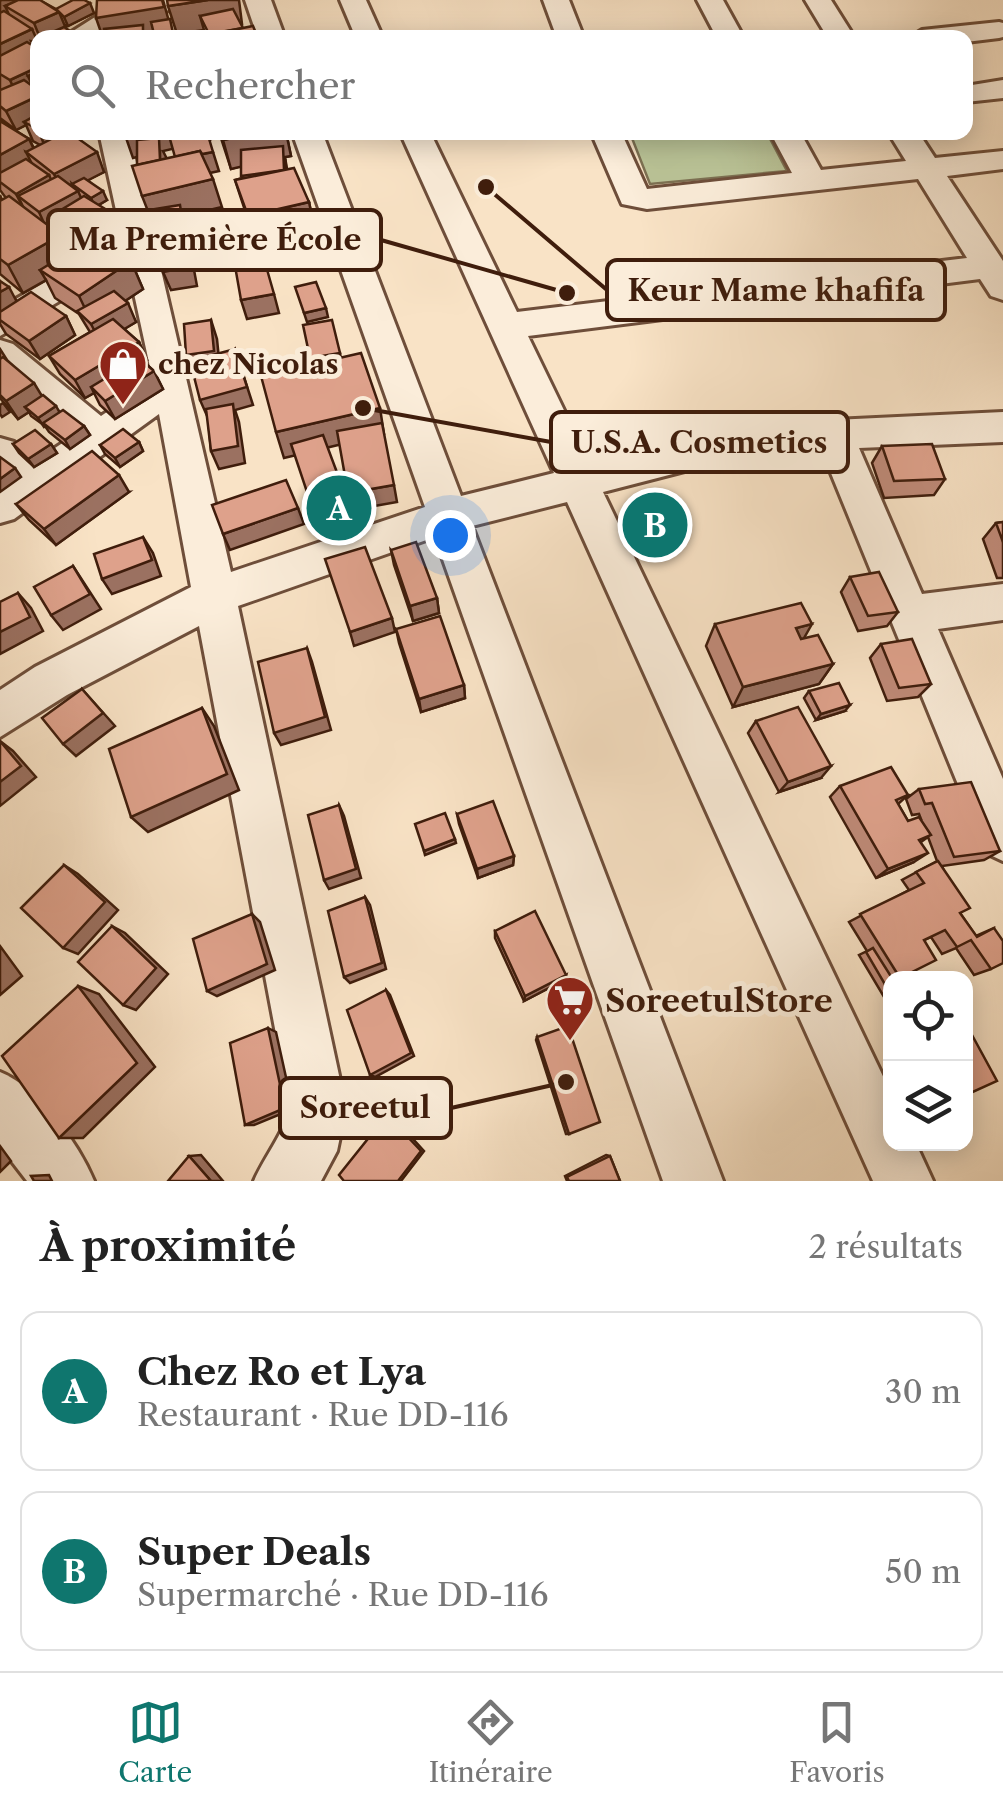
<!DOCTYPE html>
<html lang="fr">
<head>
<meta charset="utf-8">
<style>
  :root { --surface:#fff; --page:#f2f2f2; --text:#222; --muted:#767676; --line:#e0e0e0; --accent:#0f766e }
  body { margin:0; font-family:"Libre Caslon Text",serif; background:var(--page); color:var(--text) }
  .controls { position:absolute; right:30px; bottom:30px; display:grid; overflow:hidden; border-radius:20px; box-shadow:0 5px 25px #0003 }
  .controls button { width:90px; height:90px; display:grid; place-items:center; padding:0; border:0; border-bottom:2px solid var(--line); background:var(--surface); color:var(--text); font:50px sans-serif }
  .you { position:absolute; left:450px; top:535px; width:35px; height:35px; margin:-25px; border:8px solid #fff; border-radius:50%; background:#1a73e8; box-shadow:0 0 0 15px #1a73e833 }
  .badge { display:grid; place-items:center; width:65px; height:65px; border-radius:50%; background:var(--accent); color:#fff; font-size:32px; font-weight:700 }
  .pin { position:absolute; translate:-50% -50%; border:5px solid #fff; box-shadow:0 2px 10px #0006 }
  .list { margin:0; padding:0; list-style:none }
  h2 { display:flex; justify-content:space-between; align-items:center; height:130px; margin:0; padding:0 40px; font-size:42px }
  h2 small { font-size:32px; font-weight:400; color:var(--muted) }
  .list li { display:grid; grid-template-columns:65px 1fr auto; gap:30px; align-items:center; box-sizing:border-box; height:160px; margin:0 20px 20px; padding:0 20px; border:2px solid var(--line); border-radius:20px }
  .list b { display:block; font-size:38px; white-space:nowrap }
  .list p { margin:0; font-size:32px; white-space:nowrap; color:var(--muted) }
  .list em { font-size:32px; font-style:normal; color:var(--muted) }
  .icon { flex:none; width:55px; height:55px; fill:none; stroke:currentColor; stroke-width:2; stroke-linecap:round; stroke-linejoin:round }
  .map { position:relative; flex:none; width:1003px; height:1181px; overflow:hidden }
  .search { position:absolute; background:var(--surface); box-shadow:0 5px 25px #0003; left:30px; right:30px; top:30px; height:110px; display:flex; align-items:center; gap:25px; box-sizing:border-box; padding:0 35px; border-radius:20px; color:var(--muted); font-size:38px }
  .sheet { height:490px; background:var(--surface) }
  nav { display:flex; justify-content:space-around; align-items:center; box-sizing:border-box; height:140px; border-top:2px solid var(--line); background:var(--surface); font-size:28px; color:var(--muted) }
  nav a { display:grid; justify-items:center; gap:5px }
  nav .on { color:var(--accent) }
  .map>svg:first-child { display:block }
  .green { fill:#bac498; stroke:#7c7052; stroke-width:2.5 }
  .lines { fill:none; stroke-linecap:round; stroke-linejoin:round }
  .minor-casing { stroke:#6e4e3a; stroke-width:6 }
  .minor { fill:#fbedda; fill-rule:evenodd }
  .wall { fill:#bf8a78; stroke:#3f1d0c; stroke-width:2.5; fill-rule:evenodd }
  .shaded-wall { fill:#9b7161; stroke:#3f1d0c; stroke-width:2.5 }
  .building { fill:#dea18b; stroke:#3f1d0c; stroke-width:2.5 }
  .labels { text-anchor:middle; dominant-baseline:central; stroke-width:10; stroke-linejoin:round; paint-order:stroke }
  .poi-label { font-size:28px; font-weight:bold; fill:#3f1d0c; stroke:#fbedda; text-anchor:start }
  .near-poi-label { font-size:32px; font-weight:bold; fill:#3f1d0c; stroke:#fbedda; text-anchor:start }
  .leader { fill:none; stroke:#3f1d0c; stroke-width:4 }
  .callout-dot { fill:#3f1d0c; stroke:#fbedda; stroke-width:4 }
  .callout { fill:#fbedda; stroke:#3f1d0c; stroke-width:4 }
  .callout-label { font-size:30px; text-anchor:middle; font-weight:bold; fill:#3f1d0c }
</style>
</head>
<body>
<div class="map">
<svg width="1003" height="1181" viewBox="0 0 1003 1181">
  <rect width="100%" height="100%" fill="#f9e3c6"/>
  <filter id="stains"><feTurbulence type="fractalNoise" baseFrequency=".002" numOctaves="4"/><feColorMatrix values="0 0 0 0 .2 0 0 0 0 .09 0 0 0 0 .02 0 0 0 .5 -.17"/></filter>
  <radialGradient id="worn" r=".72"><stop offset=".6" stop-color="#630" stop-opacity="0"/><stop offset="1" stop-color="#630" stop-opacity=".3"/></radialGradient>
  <path class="green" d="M630 133H767L787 171 650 184Z"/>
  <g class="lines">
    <g class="minor-casing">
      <g id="minor">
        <path d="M140 0H196L192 6 131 17 96 38H62L114 5Z"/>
        <path d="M245 0H271L285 38H258Z"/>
        <path d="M340 0H366L383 38H356Z"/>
        <path d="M543 0H569L584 38H557Z"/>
        <path d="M697 0H723L744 38H717Z"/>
        <path d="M805 0H831L855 38H828Z"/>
        <path d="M999 22 1003 23V37L999 38 966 42V38H909L922 30Z"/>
        <path d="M1003 80V98L966 102V86Z"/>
        <path d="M99 132H129L231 572 425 507 292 132H322L461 496 554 473 400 132H430L517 312 967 258 918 179 647 209 622 204 591 132H621L647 189 792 173 770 132H800L821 170 906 161 888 132H918L935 158 1003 151V169L947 176 1003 261V300L991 296 980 279 528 336 590 464 700 437 834 420 1003 412V442L859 448 922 594 1003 584V620L938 629 1003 779V861L986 853 822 451 700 467 603 492 890 1091V1144H916L933 1181H873L567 502 472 526 723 1181H663L435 537 238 606 346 1108 337 1151 321 1181H254C266 1154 282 1137 290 1108L199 626 67 695 0 737V690L35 667 191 587 159 414 14 519 0 523V486L5 482 0 477V438L14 442 34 462 73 436 0 373V340L13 344 101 416 153 381Z"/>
        <path d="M102 250 114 253 119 261 114 269 0 336V308Z"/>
        <path d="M0 1072C38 1087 78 1143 94 1181H27L0 1146Z"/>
      </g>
    </g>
    <use href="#minor" class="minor"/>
  </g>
  <g class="wall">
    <path d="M0 0 43 2 56 9 94 13 68 26 65 25 66 28 38 38V132H74L71 134 104 172 88 180 107 200 99 205 128 238 112 248 131 261 143 289 125 301 136 322 124 329 139 342 147 360 144 362 154 371 163 389 115 419 100 405 94 393 85 398 60 374 49 356 90 332 79 314 55 298 46 280 23 293 0 274V195L2 200 6 198 0 190V121L29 139 34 148 40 145 33 141 26 125 16 130 0 118ZM57 227 61 235 79 246 69 252 61 235 53 229Z"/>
    <path d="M219 132H286L291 156 285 157 287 169 309 202 315 231 256 244 235 180 242 178 241 166 231 169Z"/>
    <path d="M0 281 17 301 66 316 75 335 40 359 6 334 0 324Z"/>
    <path d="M0 349 7 360 42 396 60 412 84 426 90 435 70 449 49 432 45 426 31 416 29 412 18 419 0 398Z"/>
    <path d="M139 442 143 451 120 467 105 454 100 445Z"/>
    <path d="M13 444H51L57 453 34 467 19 453Z"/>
    <path d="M882 446 945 479 934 495 884 498 872 463Z"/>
    <path d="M129 492 56 545 29 520 16 504Z"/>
    <path d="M1003 522V578H997L983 539 996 523Z"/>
    <path d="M391 550 437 598 439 613 413 621 394 565Z"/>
    <path d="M850 577 898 612 887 626 858 631 841 592Z"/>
    <path d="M715 624 833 664 819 684 733 707 706 646Z"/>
    <path d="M396 629 464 685 465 698 421 712 399 643Z"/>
    <path d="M881 644 931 684 918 697 887 701 870 658Z"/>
    <path d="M809 691 845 711 816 720 804 698Z"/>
    <path d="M756 721 821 778 779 792 748 733Z"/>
    <path d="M840 786 908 795 898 804 908 821 921 819 919 814 912 815 906 799 919 789 1000 851 984 860 942 866 960 913 976 936 994 928 991 969 974 975 956 948 942 954 931 937 924 940 907 974 910 978H890V1007L859 955 867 951 849 922 909 890 902 880 937 861 928 837 921 842 914 862 876 878 830 797Z"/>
    <path d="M457 814 514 856 513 865 478 878 459 824Z"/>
    <path d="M495 931 566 975 564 980 524 1001 495 938Z"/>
    <path d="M537 1037 569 1134H566L536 1040Z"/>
    <path d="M606 1155 610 1156 620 1181H567L565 1176Z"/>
  </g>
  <g class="shaded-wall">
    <path d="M2 0H22L5 6 11 19 0 24V1Z"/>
    <path d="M163 0 173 36 162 38H103L96 18Z"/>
    <path d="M208 0H239L242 24 200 16 204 30 177 34 168 6Z"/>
    <path d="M90 3 94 13 68 26 64 17Z"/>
    <path d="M59 12 67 31 40 38 34 23Z"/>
    <path d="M32 29 38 42 31 41 36 51 0 57V44Z"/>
    <path d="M38 67V82L28 76 35 92 19 100 10 80Z"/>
    <path d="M38 96V120L24 122 26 125 16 130 6 111Z"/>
    <path d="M39 132H74L46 149Z"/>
    <path d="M124 132H208L210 140 163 151 166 157 167 184 160 164V151L133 158Z"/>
    <path d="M260 132H286L291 156 285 157 289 192 284 172 283 157 231 169 223 140Z"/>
    <path d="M29 139 38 158 26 152 31 162 0 176V155Z"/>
    <path d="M97 152 104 172 75 187 72 184 73 188 63 193 54 174Z"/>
    <path d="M213 152 219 171 182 179 176 159Z"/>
    <path d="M49 175 58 195 18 196 26 213 16 194Z"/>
    <path d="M213 179 222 207 184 216 197 286 171 290 163 272 165 253 158 234 182 217 153 224 142 196Z"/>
    <path d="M78 191 87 211 51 216 57 227 48 232 39 212Z"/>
    <path d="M103 191 107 200 95 207 91 198Z"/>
    <path d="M309 202 315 231 256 244 248 216Z"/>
    <path d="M120 218 128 238 96 258 87 239Z"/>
    <path d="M61 235 74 263 40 270 46 280 23 293 8 265Z"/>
    <path d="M131 261 143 289 92 323 79 296Z"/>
    <path d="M9 287 19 306 0 318V292Z"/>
    <path d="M274 294 279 313 247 319 241 300Z"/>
    <path d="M128 303 136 322 101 343 91 324Z"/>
    <path d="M326 308 328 317 307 322 304 313Z"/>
    <path d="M66 316 75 335 40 359 29 341Z"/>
    <path d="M211 320 217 339 220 369 193 373 186 355Z"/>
    <path d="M139 342 147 360 95 392 91 387 94 393 85 398 75 380Z"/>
    <path d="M235 349 253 405 235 410 239 422 245 463 219 469 211 451 208 418 200 400Z"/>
    <path d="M340 353 343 371 314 376 310 358Z"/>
    <path d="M154 371 163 389 115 419 105 401Z"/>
    <path d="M34 383 45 401 25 407 29 412 18 419 6 401Z"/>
    <path d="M3 403 10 412 2 417 0 414V405Z"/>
    <path d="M56 406 61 415 44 427 38 418Z"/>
    <path d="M380 408 384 434 284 458 276 432Z"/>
    <path d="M84 426 90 435 70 449 65 440Z"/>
    <path d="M139 442 143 451 120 467 115 458Z"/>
    <path d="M51 444 57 453 34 467 28 459Z"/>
    <path d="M15 468 21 477 0 492V479Z"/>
    <path d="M119 475 129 492 56 545 44 529Z"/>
    <path d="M394 485 397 502 352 510 348 493Z"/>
    <path d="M345 494 349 511 316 521 311 504Z"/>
    <path d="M298 508 304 524 230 550 223 534Z"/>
    <path d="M143 537 153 553 161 576 112 594 102 579Z"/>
    <path d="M73 566 101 609 63 630 51 615Z"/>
    <path d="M18 593 31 608 43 631 0 654V632Z"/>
    <path d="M437 598 439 613 413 621 410 606Z"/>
    <path d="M392 618 395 632 354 646 350 632Z"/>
    <path d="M812 624 800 645 796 628Z"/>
    <path d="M307 648 312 662 331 730 281 745 274 733Z"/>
    <path d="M833 664 819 684 733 707 743 687Z"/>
    <path d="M464 685 465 698 421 712 419 699Z"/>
    <path d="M82 689 115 726 76 756 63 744Z"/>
    <path d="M850 705 845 711 816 720 821 714Z"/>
    <path d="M202 708 214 726 239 790 148 832 131 817Z"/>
    <path d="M0 741 13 751 36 777 0 806Z"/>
    <path d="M831 766 821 778 779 792 788 782Z"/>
    <path d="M339 805 344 816 361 878 329 889 324 880Z"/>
    <path d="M455 839 456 843 425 855 424 851Z"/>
    <path d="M928 853 914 862 876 878 888 869Z"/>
    <path d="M514 856 513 865 478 878 477 869Z"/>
    <path d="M64 865 78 874 118 910 78 954 63 948Z"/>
    <path d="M365 897 370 905 386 969 350 983 344 977Z"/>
    <path d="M252 914 260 922 275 970 217 996 207 991Z"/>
    <path d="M112 926 125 933 168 974 136 1010 123 1005Z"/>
    <path d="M0 946 22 976 0 995Z"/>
    <path d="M566 975 564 980 524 1001 525 996Z"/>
    <path d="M78 986 99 994 155 1067 83 1138H59Z"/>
    <path d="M386 990 390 995 414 1056 375 1077 370 1075Z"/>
    <path d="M268 1028 276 1032 293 1109 254 1125H245Z"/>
    <path d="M387 1115 392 1116 424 1151 401 1181H398Z"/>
    <path d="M0 1146 11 1161 0 1172Z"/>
    <path d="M201 1155 223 1181H211L189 1156Z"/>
    <path d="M49 1175 52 1181H34L31 1176Z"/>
  </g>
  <g class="building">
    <path d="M18 0H40L59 12 34 23 5 6Z"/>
    <path d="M73 0H84L90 3 64 17 56 9Z"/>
    <path d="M97 0H162L164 7 96 18Z"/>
    <path d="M167 0H208L168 6Z"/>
    <path d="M233 9 243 28 209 34 200 16Z"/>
    <path d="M4 11 32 29 0 44V13Z"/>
    <path d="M170 19 174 38H155L151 22Z"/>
    <path d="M143 25V38H104V29Z"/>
    <path d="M253 26 258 38H193Z"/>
    <path d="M64 27 73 33 74 38H39Z"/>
    <path d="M27 42 38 49V67L10 80 0 74V56Z"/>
    <path d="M38 71V82L28 76Z"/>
    <path d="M24 80 38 90V96L6 111 0 106V90Z"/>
    <path d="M38 114V129L24 122Z"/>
    <path d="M0 121 29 139 0 155Z"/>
    <path d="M65 132H69L97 152 54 174 26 152Z"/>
    <path d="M168 132H207L213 152 202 154 200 151 175 157Z"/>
    <path d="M221 132H260L223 140Z"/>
    <path d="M159 138 160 160 137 165V140Z"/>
    <path d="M283 146 284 170 241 176V150Z"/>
    <path d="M200 151 213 179 142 196 132 166Z"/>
    <path d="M26 159 49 175 16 194 0 182V173Z"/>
    <path d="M294 168 309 202 248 216 235 180Z"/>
    <path d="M58 176 78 191 39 212 18 196Z"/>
    <path d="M84 178 103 191 91 198 72 184Z"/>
    <path d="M9 196 61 235 8 265 0 259V201Z"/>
    <path d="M84 196 120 218 87 239 51 216Z"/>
    <path d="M180 205 184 230 158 234 155 209Z"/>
    <path d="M95 236 131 261 79 296 40 270Z"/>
    <path d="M186 242 190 267 163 272 160 246Z"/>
    <path d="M264 259 274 294 241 300 235 266Z"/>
    <path d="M0 281 9 287 0 292Z"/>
    <path d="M316 282 326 308 304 313 295 287Z"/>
    <path d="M114 291 128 303 91 324 77 311Z"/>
    <path d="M31 292 66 316 29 341 0 320V312Z"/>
    <path d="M113 319 139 342 75 380 49 356Z"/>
    <path d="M211 320 214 351 186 355 184 324Z"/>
    <path d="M332 320 340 353 310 358 303 325Z"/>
    <path d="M235 349 247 387 200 400 190 361Z"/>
    <path d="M361 353 380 408 276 432 261 376Z"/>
    <path d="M3 357 34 383 6 401 0 395V359Z"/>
    <path d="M139 358 154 371 105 401 91 387Z"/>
    <path d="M43 395 56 406 38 418 25 407Z"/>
    <path d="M233 404 238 446 211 451 206 409Z"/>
    <path d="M63 410 84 426 65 440 43 423Z"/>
    <path d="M382 423 394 485 348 493 337 431Z"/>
    <path d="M123 429 139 442 115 458 100 445Z"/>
    <path d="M35 430 51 444 28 459 13 444Z"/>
    <path d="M323 435 345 494 311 504 291 444Z"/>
    <path d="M932 444 945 479 894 481 882 446Z"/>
    <path d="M92 451 119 475 44 529 16 504Z"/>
    <path d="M0 457 15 468 0 479Z"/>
    <path d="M286 480 298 508 223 534 212 505Z"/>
    <path d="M1003 522V542L996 523Z"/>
    <path d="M143 537 152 560 102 579 94 554Z"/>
    <path d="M416 542 437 598 410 606 391 550Z"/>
    <path d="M365 547 392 618 350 632 325 559Z"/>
    <path d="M73 566 90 594 51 615 34 587Z"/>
    <path d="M879 572 898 612 868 616 850 577Z"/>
    <path d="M18 593 30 617 0 632V602Z"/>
    <path d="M801 603 812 624 796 628 801 639 818 635 833 664 743 687 715 624Z"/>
    <path d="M440 616 464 685 419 699 396 629Z"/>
    <path d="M912 639 931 684 899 688 881 644Z"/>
    <path d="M307 648 325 717 274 733 258 662Z"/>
    <path d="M839 683 850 705 821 714 809 691Z"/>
    <path d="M82 689 103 713 63 744 42 718Z"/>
    <path d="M798 707 831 766 788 782 756 721Z"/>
    <path d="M202 708 227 774 131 817 109 749Z"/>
    <path d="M0 741 21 766 0 782Z"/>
    <path d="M891 767 908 795 896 800 908 821 919 817 931 835 919 840 928 853 888 869 840 786Z"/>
    <path d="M971 782 1000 851 954 857 932 803 925 804 919 789Z"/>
    <path d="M493 801 514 856 477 869 457 814Z"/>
    <path d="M339 805 356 869 324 880 308 815Z"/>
    <path d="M445 813 455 839 424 851 415 824Z"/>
    <path d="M938 861 970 908 960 913 977 937 994 928 1003 941V963L991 969 971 940 957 947 945 930 924 940 936 960 900 978 860 914 924 883 916 872Z"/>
    <path d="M64 865 105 902 63 948 21 908Z"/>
    <path d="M365 897 382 963 344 977 328 911Z"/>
    <path d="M535 911 566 975 525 996 495 931Z"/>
    <path d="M252 914 267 964 207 991 193 939Z"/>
    <path d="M112 926 156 968 123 1005 78 962Z"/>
    <path d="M873 948 892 978 890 993 866 952Z"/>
    <path d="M78 986 137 1063 59 1138 2 1056Z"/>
    <path d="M386 990 411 1053 370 1075 347 1010Z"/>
    <path d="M966 1024 997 1081 966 1095Z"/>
    <path d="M568 1026 600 1122 569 1134 537 1037Z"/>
    <path d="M268 1028 285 1108 245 1125 230 1043Z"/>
    <path d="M387 1115 421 1151 398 1181H344L339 1175Z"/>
    <path d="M189 1156 211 1181H168Z"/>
    <path d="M610 1156 620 1181H569L567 1177Z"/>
  </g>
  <defs>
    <g id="shop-pin" transform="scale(2.5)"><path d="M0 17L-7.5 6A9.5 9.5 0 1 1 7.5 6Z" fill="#8f2418" stroke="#fbedda"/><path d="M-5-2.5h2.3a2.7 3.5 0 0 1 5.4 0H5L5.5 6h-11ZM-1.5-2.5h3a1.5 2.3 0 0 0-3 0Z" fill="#fff"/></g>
    <g id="supermarket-pin" transform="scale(2.5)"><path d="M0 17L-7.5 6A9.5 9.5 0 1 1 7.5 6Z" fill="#8f2418" stroke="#fbedda"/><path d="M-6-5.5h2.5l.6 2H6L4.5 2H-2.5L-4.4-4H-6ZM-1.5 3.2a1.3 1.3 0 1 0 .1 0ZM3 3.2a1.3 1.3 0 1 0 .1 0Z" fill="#fff"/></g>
  </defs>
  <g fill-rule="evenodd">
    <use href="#shop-pin" x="123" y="364"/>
    <use href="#supermarket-pin" x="570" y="1000"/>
  </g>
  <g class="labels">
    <g class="poi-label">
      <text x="158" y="364">chez Nicolas</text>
    </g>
    <g class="near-poi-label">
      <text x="605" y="1000">SoreetulStore</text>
    </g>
  </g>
  <path class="leader" d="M567 293L381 240M486 187L607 290M363 408L551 442M566 1082L451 1108"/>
  <g class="callout-dot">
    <circle cx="567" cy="293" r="10"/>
    <circle cx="486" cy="187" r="10"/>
    <circle cx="363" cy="408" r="10"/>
    <circle cx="566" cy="1082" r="10"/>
  </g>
  <g class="callout">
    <rect x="48" y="210" width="333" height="60" rx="10"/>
    <rect x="607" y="260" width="338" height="60" rx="10"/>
    <rect x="551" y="412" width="297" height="60" rx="10"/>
    <rect x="280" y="1078" width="171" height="60" rx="10"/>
  </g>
  <g class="callout-label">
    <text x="215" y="250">Ma Première École</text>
    <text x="776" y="301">Keur Mame khafifa</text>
    <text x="699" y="453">U.S.A. Cosmetics</text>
    <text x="365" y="1118">Soreetul</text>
  </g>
  <rect width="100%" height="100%" filter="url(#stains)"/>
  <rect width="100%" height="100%" fill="url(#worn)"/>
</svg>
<div class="controls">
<button><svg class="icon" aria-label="locate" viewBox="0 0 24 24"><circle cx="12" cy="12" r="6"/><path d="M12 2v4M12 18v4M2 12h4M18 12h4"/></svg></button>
<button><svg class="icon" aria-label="layers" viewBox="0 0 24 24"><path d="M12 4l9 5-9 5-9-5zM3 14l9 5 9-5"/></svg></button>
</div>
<div class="you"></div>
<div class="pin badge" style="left:339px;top:508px">A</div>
<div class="pin badge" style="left:655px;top:525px">B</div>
<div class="search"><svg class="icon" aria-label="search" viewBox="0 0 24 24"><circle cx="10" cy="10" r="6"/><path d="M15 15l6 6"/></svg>Rechercher</div>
</div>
<section class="sheet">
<h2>À proximité<small>2 résultats</small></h2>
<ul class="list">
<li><span class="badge">A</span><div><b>Chez Ro et Lya</b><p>Restaurant · Rue DD-116</p></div><em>30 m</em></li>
<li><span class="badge">B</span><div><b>Super Deals</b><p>Supermarché · Rue DD-116</p></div><em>50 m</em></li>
</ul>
</section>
<nav>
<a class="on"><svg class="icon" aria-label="map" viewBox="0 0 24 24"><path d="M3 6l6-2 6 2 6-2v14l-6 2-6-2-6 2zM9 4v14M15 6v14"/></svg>Carte</a>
<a><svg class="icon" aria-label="directions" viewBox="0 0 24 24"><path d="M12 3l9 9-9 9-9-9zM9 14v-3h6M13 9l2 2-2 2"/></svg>Itinéraire</a>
<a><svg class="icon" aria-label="saved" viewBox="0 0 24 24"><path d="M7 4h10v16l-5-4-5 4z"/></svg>Favoris</a>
</nav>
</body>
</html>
